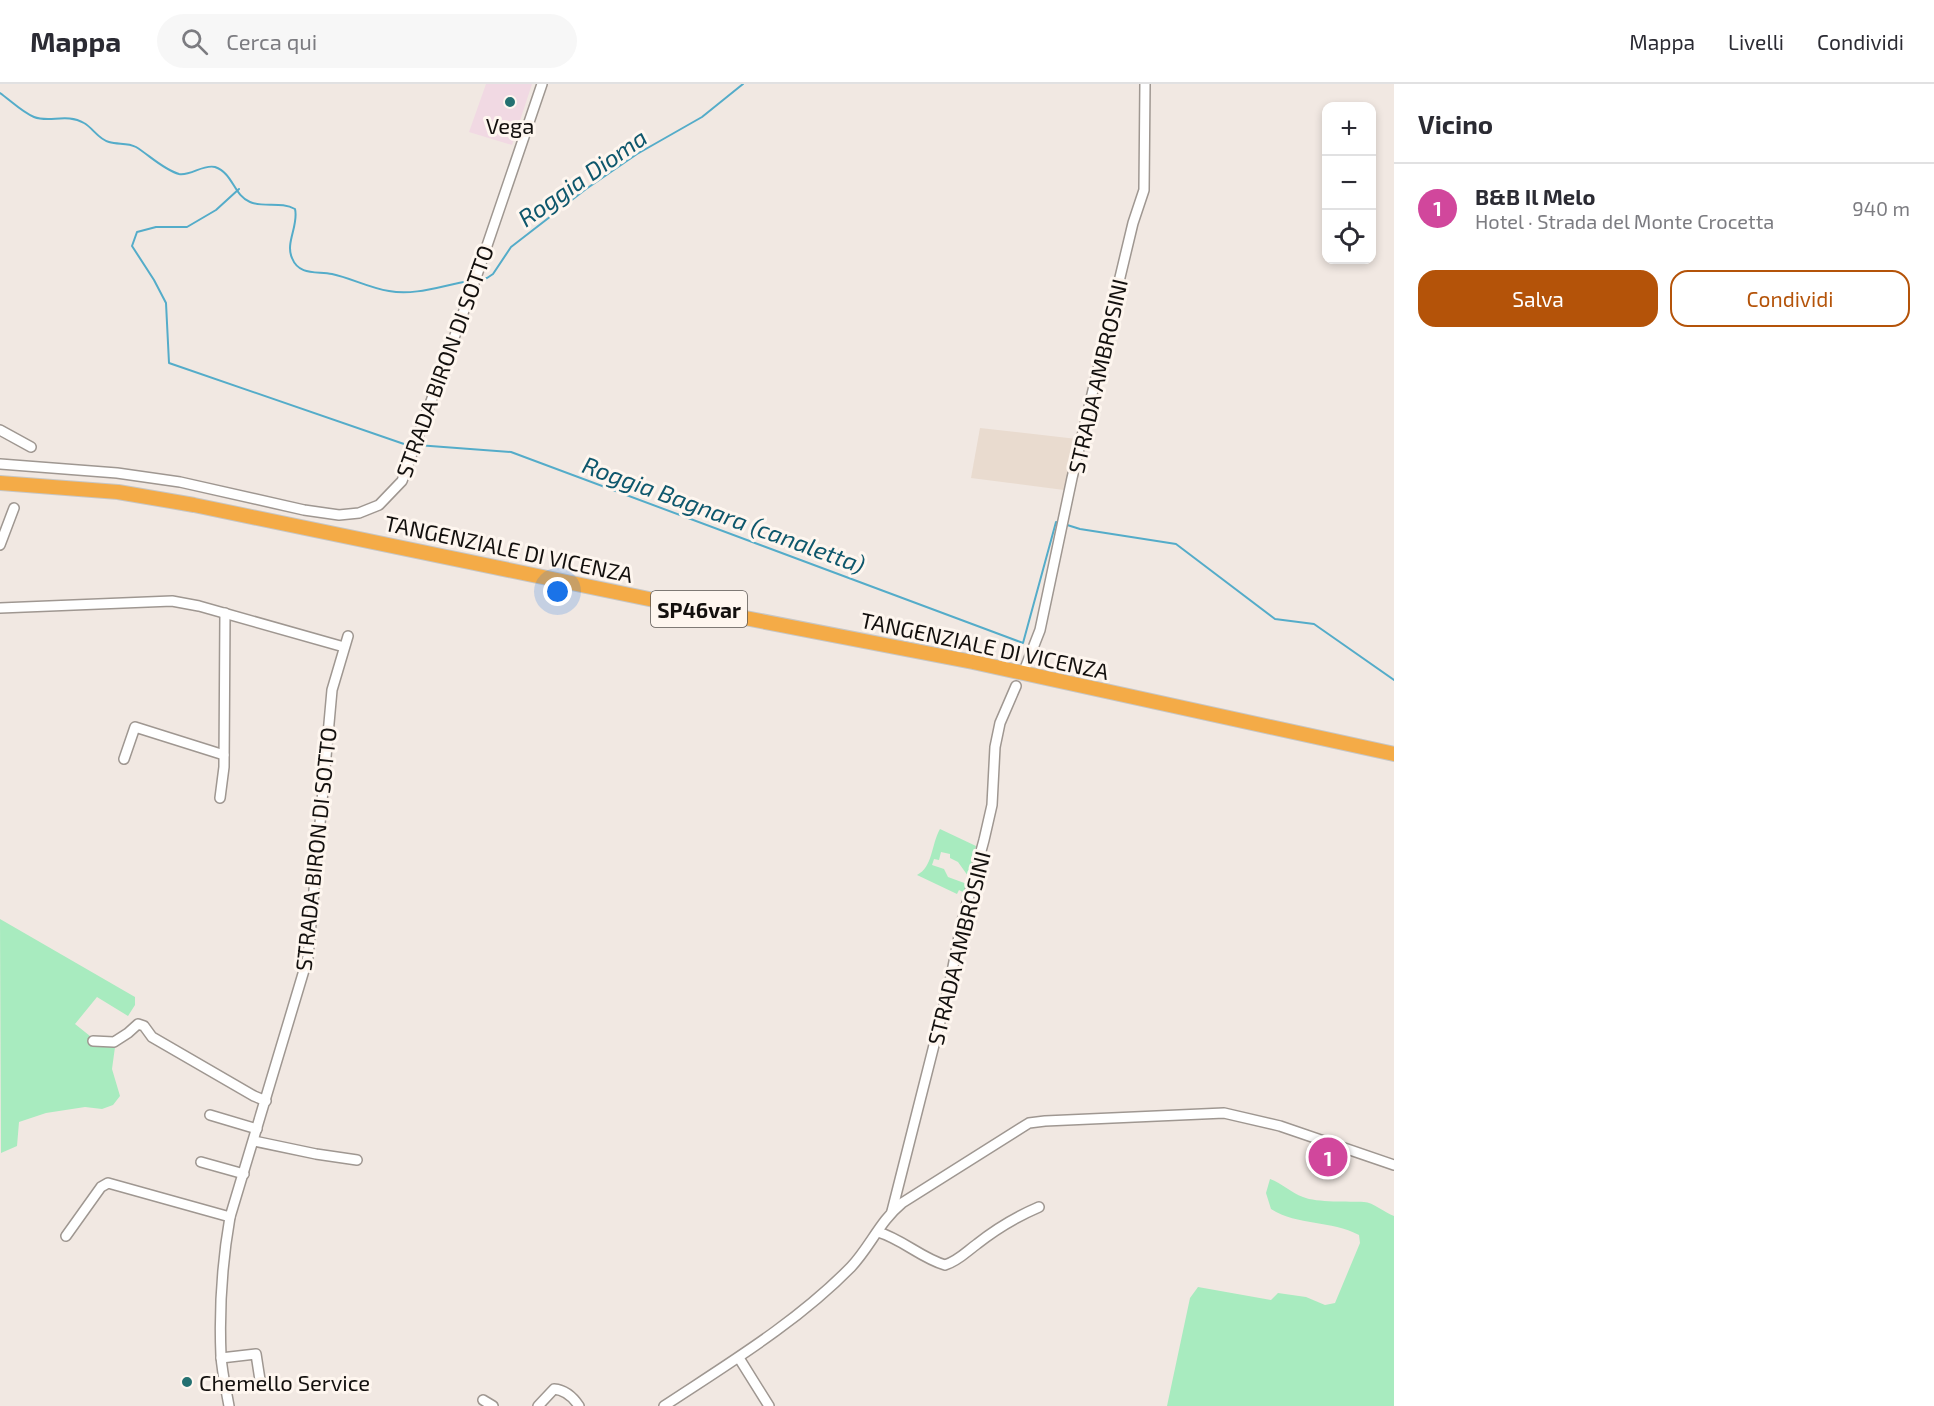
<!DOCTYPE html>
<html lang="it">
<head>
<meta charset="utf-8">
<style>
  :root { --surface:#fff; --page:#f7f7f7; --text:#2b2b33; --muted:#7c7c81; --line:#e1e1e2; --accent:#b45309 }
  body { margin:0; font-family:"Exo 2",sans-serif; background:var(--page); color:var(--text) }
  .controls { position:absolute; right:18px; top:18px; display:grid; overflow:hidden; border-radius:12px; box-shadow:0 3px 9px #0003 }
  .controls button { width:54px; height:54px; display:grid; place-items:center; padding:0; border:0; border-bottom:2px solid var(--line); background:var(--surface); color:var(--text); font:30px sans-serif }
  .you { position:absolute; left:558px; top:508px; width:21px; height:21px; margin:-15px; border:4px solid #fff; border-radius:50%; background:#1a73e8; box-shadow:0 0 0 9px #1a73e833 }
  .badge { display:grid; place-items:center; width:39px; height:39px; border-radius:50%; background:var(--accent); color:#fff; font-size:20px; font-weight:700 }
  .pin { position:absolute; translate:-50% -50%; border:3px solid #fff; box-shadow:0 2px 6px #0006 }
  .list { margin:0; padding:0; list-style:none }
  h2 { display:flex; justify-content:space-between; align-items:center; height:78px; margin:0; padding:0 24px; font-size:26px }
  h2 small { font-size:20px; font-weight:400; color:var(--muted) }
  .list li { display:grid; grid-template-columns:39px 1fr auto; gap:18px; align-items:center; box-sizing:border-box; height:90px; padding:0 24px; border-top:2px solid var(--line) }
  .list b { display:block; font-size:22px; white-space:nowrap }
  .list p { margin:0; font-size:20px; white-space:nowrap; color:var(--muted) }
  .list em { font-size:20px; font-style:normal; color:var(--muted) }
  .actions { display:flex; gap:12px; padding:18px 24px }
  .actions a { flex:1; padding:14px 0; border:2px solid var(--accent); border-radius:18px; text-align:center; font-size:21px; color:var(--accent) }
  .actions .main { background:var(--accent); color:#fff }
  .icon { flex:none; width:33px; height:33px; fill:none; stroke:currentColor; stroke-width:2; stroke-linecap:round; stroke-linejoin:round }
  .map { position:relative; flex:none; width:1394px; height:1322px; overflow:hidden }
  header { display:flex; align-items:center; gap:36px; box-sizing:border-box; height:84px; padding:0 30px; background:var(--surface); border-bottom:2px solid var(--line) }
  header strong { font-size:28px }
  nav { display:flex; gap:33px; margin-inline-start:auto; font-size:21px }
  .search { width:420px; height:54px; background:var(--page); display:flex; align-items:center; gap:15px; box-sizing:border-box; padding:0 21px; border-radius:33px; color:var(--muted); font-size:22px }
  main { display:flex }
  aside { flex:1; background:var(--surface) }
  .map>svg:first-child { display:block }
  .commercial { fill:#f1d9e3 }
  .built { fill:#e9dbcf }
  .green { fill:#a8ebbf }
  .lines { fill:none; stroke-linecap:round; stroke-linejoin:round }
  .stream { stroke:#54acc9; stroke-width:2 }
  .minor-casing { stroke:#9f9791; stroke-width:12 }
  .highway-casing { stroke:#c6c6c5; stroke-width:16 }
  .minor { stroke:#fff; stroke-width:9 }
  .highway { stroke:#f4ab47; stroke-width:14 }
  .poi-dot { fill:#247071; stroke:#fef6ef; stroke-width:2 }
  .labels { text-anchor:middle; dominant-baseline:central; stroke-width:6; stroke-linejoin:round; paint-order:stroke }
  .shield { fill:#fef6ef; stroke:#5a5552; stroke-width:1.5 }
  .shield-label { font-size:21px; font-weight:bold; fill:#13100e }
  .poi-label { font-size:22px; fill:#13100e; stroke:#fef6ef }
  .street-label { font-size:22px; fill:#13100e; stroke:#fef6ef }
  .water-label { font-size:24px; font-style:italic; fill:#0e576c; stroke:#fef6ef }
</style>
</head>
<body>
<header>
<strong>Mappa</strong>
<div class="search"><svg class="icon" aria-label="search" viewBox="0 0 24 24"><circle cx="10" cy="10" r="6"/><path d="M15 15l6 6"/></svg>Cerca qui</div>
<nav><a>Mappa</a><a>Livelli</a><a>Condividi</a></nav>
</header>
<main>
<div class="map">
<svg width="1394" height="1322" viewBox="0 0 1394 1322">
  <rect width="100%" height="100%" fill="#f1e8e2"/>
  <path class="commercial" d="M486 0H532L512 61 469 48Z"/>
  <path class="built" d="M980 344 1077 355 1064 406 971 394Z"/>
  <g class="green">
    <path d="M940 745 976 762 968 792 958 778 950 774V770L941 768 939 776 934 775 932 781 944 785 948 793 967 800 964 813 961 812 963 808 959 806 957 810 917 791C933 783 931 761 940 745Z"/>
    <path d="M0 835 135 913V921L128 932 97 913 75 940 90 952 105 954 115 963 112 985 120 1012 113 1021 102 1025 85 1023 46 1029 19 1038 17 1062 1 1069Z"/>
    <path d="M1270 1095C1282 1099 1291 1109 1303 1113 1317 1119 1349 1117 1364 1118 1373 1118 1385 1129 1394 1132V1322H1167L1190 1214 1198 1203 1271 1216 1278 1209 1306 1213 1325 1221 1335 1219 1360 1159 1359 1151C1331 1136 1298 1142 1271 1125L1266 1109Z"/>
  </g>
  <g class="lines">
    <g class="stream">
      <path d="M0 9C10 16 22 28 34 33 49 39 67 29 84 39 93 44 98 55 109 58 118 61 127 58 136 63 149 71 164 86 179 90 191 92 203 80 215 83 233 89 234 112 250 118 264 124 281 117 295 125 299 141 285 159 292 174 299 192 317 187 332 190 351 194 369 204 389 207 416 212 443 201 470 197"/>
      <path d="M239 105 216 126 187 143H156L137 148 132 162 154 196 166 219 169 279 404 360 411 361"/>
      <path d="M479 196 487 194 493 190 511 163 586 105 637 70 702 33 743 0"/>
      <path d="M417 361 511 368 1023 559 1056 438 1058 439"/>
      <path d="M1064 440 1080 445 1176 460 1275 535 1314 540 1394 596"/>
    </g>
    <g class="minor-casing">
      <g id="minor">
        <path d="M0 346 31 363"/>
        <path d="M0 380 117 389 180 398 304 426 339 431 359 429 379 421 402 397 478 188 542 0"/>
        <path d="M0 461 14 424"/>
        <path d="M0 524 172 517 199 522 344 563"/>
        <path d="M1026 582 1040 546 1072 394 1133 139 1144 106 1145 0"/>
        <path d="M124 675 135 643 224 671"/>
        <path d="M220 714 224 683 225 529"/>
        <path d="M93 957 114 958 128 949 138 940 144 942 152 953 254 1012 266 1017"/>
        <path d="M210 1031 257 1045"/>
        <path d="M254 1057 316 1070 357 1076"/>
        <path d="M201 1078 244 1090"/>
        <path d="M892 1127 950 898 962 837 984 756 992 721 995 663 1000 639 1016 602"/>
        <path d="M878 1148C902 1155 921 1174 945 1181 958 1177 966 1168 977 1160 996 1145 1018 1132 1039 1123"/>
        <path d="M66 1152 101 1103 108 1099 230 1133"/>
        <path d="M221 1274 256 1270 260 1296"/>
        <path d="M739 1274 769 1322"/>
        <path d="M483 1316 493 1322"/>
        <path d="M229 1322C226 1305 222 1288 221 1272 219 1225 222 1179 230 1133L308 873 332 606 348 552"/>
        <path d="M538 1322 554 1305C566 1306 573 1313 579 1322"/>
        <path d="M664 1322C729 1279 796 1239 851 1183 870 1163 880 1137 902 1119L1029 1039 1045 1037 1224 1029 1280 1042 1394 1081"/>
      </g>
    </g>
    <g class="highway-casing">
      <path id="highway" d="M0 399 118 408 194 421 683 522 973 578 1394 670"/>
    </g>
    <use href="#minor" class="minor"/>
    <use href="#highway" class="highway"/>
  </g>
  <g class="poi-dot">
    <circle cx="510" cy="18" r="6"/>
    <circle cx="187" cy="1298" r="6"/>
  </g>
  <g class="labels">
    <rect class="shield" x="651" y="507" width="96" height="36" rx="4.5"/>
    <g class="shield-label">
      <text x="699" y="525">SP46var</text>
    </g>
    <g class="poi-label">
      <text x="510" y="41">Vega</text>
      <text x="199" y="1298" text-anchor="start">Chemello Service</text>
    </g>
    <g class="street-label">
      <text transform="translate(444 277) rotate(-70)">STRADA BIRON DI SOTTO</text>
      <text transform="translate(1097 292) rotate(-77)">STRADA AMBROSINI</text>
      <text transform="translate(509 464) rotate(12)">TANGENZIALE DI VICENZA</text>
      <text transform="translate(985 561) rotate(12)">TANGENZIALE DI VICENZA</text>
      <text transform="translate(315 765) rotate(-84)">STRADA BIRON DI SOTTO</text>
      <text transform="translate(958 864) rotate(-76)">STRADA AMBROSINI</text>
    </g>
    <g class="water-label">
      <text transform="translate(582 93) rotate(-35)">Roggia Dioma</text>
      <text transform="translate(724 430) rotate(20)">Roggia Bagnara (canaletta)</text>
    </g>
  </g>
</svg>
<div class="controls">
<button>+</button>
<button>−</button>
<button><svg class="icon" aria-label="locate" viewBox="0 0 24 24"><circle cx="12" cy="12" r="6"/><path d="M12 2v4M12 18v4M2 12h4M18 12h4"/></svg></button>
</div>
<div class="you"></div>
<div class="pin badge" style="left:1328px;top:1073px;background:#d1479c">1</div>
</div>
<aside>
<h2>Vicino<small></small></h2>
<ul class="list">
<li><span class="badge" style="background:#d1479c">1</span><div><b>B&amp;B Il Melo</b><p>Hotel · Strada del Monte Crocetta</p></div><em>940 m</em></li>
</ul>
<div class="actions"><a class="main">Salva</a><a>Condividi</a></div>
</aside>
</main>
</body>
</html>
